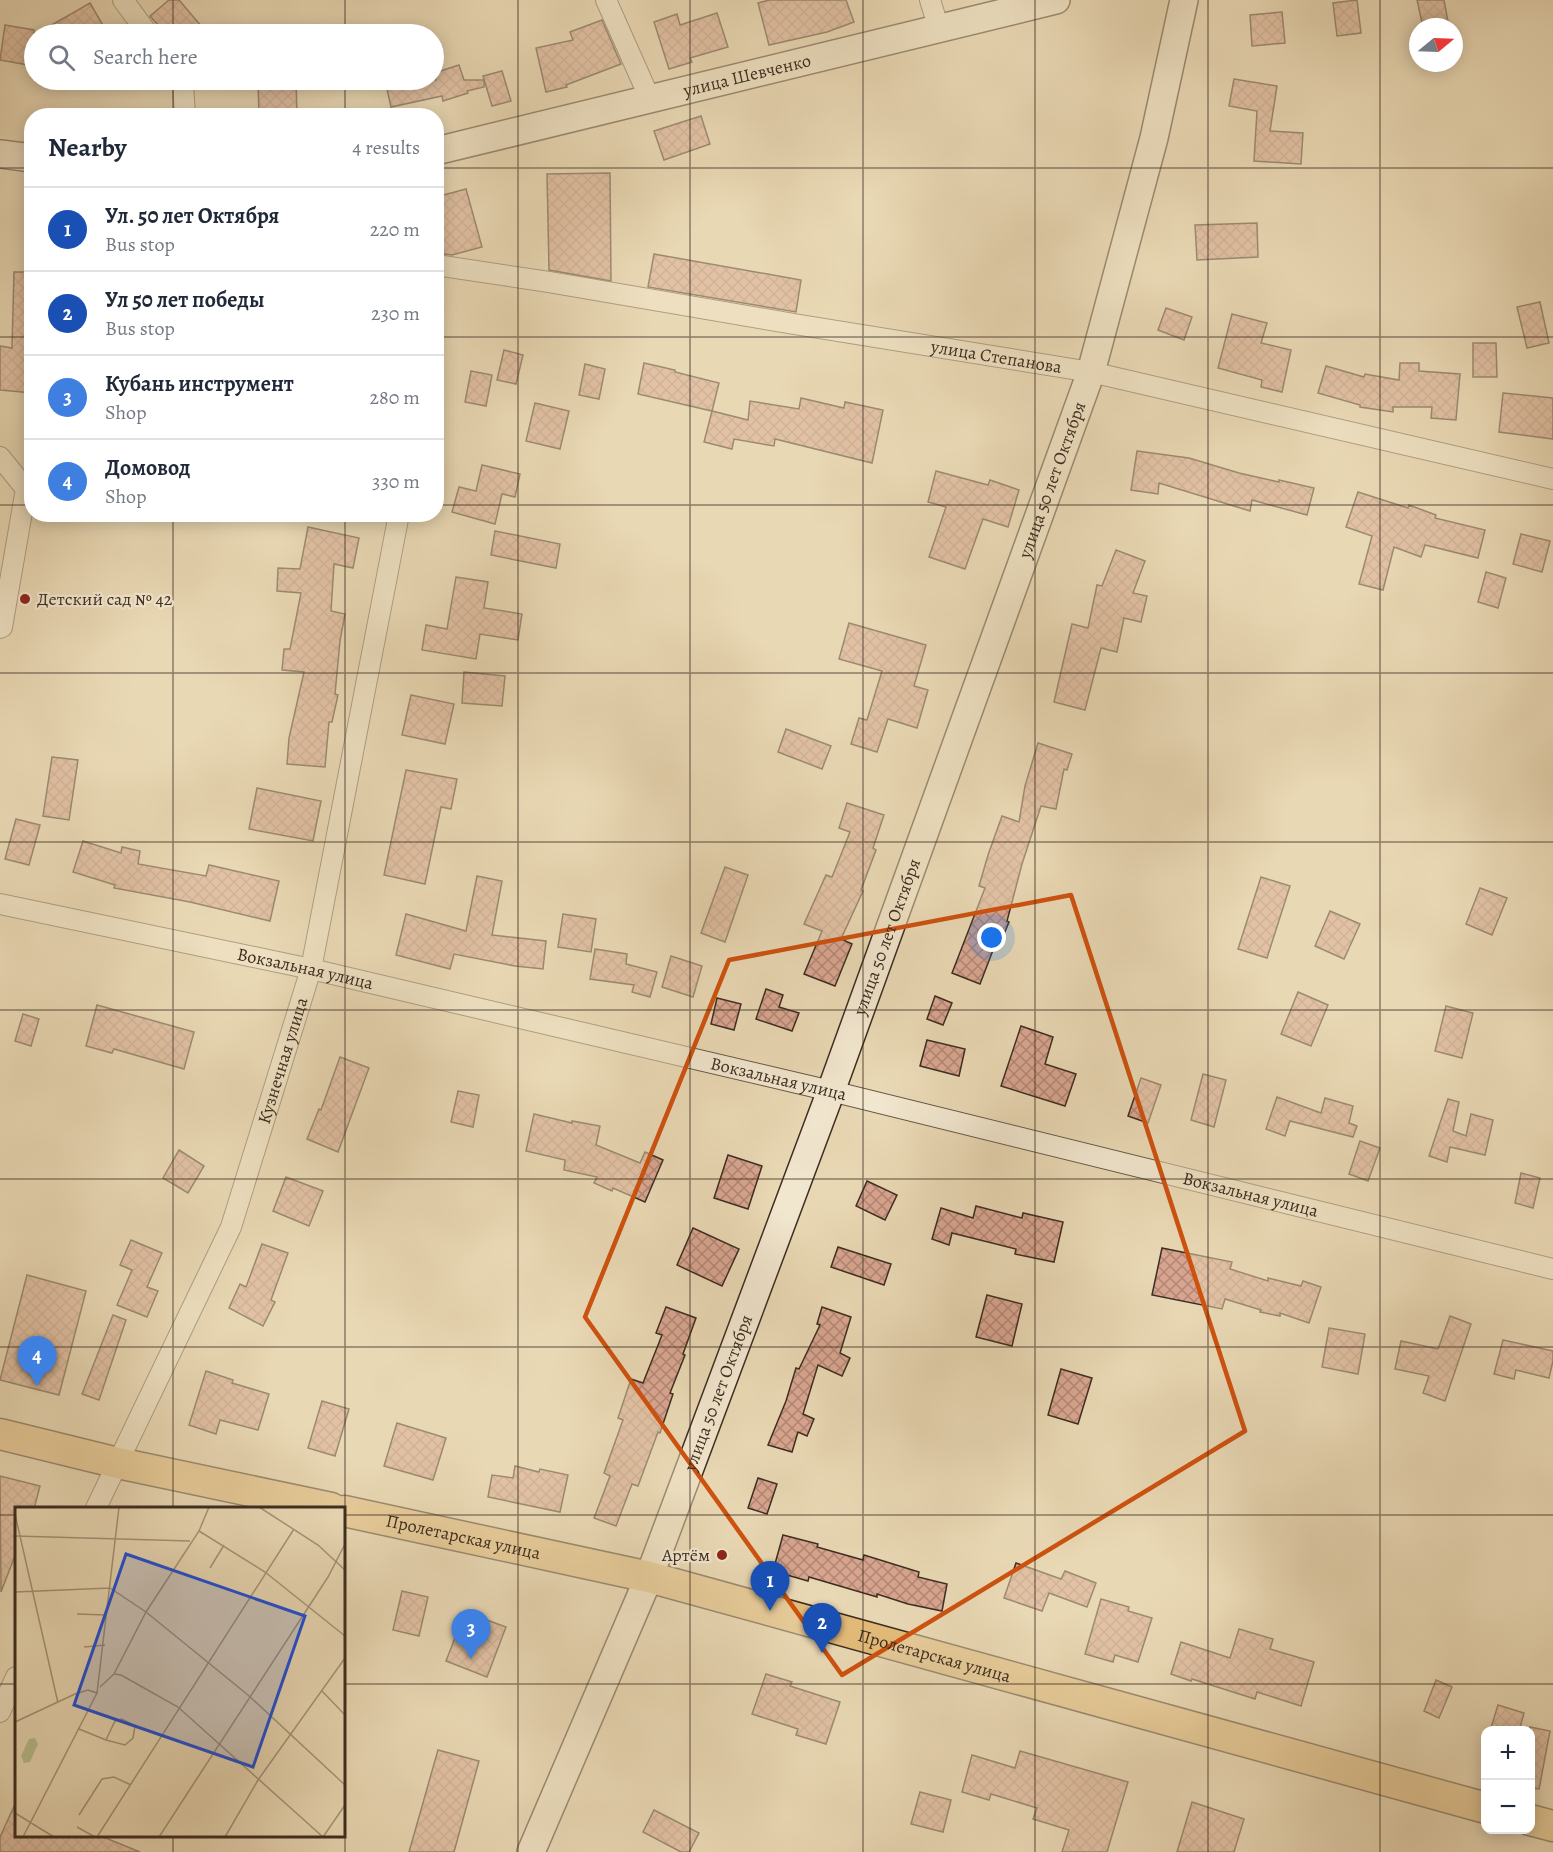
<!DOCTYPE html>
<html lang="en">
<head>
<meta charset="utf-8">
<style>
  :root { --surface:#fff; --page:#f6f6f7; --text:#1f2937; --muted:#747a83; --line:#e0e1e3; --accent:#8f2418 }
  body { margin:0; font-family:Alegreya,serif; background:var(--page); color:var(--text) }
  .controls { position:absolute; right:18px; bottom:18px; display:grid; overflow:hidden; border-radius:12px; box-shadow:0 3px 15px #0003 }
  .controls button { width:54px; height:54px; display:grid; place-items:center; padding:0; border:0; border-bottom:2px solid var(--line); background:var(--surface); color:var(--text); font:30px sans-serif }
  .compass { position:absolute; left:1409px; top:18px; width:54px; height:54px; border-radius:50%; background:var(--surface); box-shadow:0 3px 15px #0003; rotate:71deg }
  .you { position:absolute; left:992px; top:938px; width:21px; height:21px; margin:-15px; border:4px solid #fff; border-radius:50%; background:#1a73e8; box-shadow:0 0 0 9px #1a73e833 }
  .badge { display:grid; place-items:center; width:39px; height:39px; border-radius:50%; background:var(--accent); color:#fff; font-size:20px; font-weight:700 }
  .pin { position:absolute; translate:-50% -50px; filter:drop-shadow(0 2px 3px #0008) }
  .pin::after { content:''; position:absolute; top:32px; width:21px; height:18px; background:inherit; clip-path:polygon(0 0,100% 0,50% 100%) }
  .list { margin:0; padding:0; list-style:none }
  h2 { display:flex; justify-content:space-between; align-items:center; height:78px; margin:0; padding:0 24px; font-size:26px }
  h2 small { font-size:20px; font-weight:400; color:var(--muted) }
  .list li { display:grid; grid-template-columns:39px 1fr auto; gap:18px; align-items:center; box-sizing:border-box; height:84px; padding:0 24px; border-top:2px solid var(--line) }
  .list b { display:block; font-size:22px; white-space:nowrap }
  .list p { margin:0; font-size:20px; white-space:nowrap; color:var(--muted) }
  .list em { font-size:20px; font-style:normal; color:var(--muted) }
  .icon { flex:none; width:33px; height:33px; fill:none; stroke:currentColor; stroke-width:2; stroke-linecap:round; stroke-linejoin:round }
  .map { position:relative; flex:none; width:1553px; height:1852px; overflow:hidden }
  .search { position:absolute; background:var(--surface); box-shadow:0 3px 15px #0003; left:24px; top:24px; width:420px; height:66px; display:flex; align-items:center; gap:15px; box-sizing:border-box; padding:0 21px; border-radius:33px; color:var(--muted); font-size:22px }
  .panel { position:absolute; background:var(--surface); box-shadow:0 3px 15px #0003; left:24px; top:108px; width:420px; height:414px; border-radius:24px }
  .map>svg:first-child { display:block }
  .building { fill:url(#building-cross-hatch); stroke:#3d2d21; stroke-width:1.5 }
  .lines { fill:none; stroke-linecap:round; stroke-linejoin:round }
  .street-casing { stroke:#685846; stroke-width:22 }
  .secondary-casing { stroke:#3d2d21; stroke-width:30 }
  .primary-casing { stroke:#3d2d21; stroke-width:33 }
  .street { stroke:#f1e6ce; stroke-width:20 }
  .secondary { stroke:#f1e6ce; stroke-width:27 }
  .primary { stroke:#e4bc7a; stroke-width:30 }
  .marked { fill:none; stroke:#ce520f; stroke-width:4.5; stroke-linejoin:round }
  .grid { fill:none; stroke:#3d2d21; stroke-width:1.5; stroke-opacity:0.55 }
  .poi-dot { fill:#8f2418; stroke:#f1e6ce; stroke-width:2 }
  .labels { text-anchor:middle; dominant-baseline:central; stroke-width:4.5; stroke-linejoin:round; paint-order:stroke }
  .street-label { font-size:18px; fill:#3d2d21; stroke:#f1e6ce }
  .poi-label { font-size:18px; fill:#3d2d21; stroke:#f1e6ce; text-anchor:start }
  .inset-road { fill:none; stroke:#a49479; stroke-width:1.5 }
  .view { fill:#1d4ed8; fill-opacity:0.15; stroke:#1d4ed8; stroke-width:3 }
  .inset-edge { fill:none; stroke:#3d2d21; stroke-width:3 }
</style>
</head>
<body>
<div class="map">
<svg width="1553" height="1852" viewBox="0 0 1553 1852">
  <defs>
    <pattern id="building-cross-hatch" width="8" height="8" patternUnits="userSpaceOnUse" patternTransform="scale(1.5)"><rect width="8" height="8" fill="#d9a590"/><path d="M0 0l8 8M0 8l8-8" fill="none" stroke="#b18775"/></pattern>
  </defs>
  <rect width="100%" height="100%" fill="#e9d8b4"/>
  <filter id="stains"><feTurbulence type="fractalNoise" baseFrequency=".00333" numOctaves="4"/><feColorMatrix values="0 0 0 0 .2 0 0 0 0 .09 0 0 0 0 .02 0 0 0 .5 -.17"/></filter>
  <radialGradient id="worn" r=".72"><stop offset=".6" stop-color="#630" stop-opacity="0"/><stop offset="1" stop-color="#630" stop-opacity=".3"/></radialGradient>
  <g class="building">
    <path d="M169 0H179L208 34H166L150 16Z"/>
    <path d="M769 0H846L854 22 827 32 769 45 758 3Z"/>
    <path d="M1357 0 1361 33 1337 36 1333 3Z"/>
    <path d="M1417 0H1444L1449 27H1423Z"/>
    <path d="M90 3 108 34H36Z"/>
    <path d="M1282 12 1285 43 1252 46 1250 15Z"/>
    <path d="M717 13 728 47 690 58 692 62 669 69 654 22 677 14 680 25Z"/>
    <path d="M602 20 621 64 566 85 567 87 546 92 536 48 573 40 570 32Z"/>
    <path d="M5 25 34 30V66L0 60Z"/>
    <path d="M459 65 464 80H484V87L467 91 468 93 443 101 442 96 391 107 385 80H436L434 73Z"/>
    <path d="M502 71 511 101 492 106 483 76Z"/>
    <path d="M1234 79 1277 86 1270 131 1303 133 1301 164 1254 161 1257 111 1229 106Z"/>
    <path d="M258 80H296L297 116H259Z"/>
    <path d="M701 116 710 144 664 160 654 131Z"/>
    <path d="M610 173 611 281 549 270 547 174Z"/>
    <path d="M466 189 482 247 452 255 436 253V197Z"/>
    <path d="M1257 223 1258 257 1197 260 1195 225Z"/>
    <path d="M654 254 801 280 796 312 648 287Z"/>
    <path d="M14 272H32V393L0 390V346L12 348Z"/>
    <path d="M1540 302 1549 343 1527 348 1517 307Z"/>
    <path d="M1166 308 1192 317 1184 340 1158 330Z"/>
    <path d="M1232 314 1267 323 1261 343 1291 350 1282 392 1261 387 1262 380 1218 368Z"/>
    <path d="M1473 343H1496L1497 377H1473Z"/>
    <path d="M504 350 523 355 516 384 497 380Z"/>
    <path d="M644 363 675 370V372L719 383 712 411 638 394Z"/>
    <path d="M1400 363H1419V371L1460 374 1456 420 1431 418 1432 407H1393V412L1360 407V405L1318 393 1326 366 1364 377 1365 374 1399 380Z"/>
    <path d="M585 364 605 369 599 399 579 395Z"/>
    <path d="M471 371 492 375 486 406 465 402Z"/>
    <path d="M1503 393 1553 398V439L1499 432Z"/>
    <path d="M801 398 844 408 845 402 883 410 872 463 775 439 774 446 734 439 732 449 704 442 712 411 748 420 750 401 799 409Z"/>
    <path d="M535 403 569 411 560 449 526 441Z"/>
    <path d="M1137 451 1189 458 1239 473 1279 482V480L1314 488 1307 515 1252 500 1250 511 1159 483 1158 494 1131 490Z"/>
    <path d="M482 465 520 474 515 497 502 494 495 524 452 512 459 487 476 491Z"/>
    <path d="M936 471 988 485 990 480 1019 490 1008 527 983 519 965 569 929 557 946 507 928 502Z"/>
    <path d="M1358 492 1408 508 1409 505 1436 515 1435 518 1485 530 1478 558 1425 545 1421 557 1394 547 1383 590 1359 584 1372 536 1346 527Z"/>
    <path d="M308 527 359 538 353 568 334 564 331 611 345 614 340 641 335 694 338 695 332 722H329L325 767 287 764 289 738 304 672 282 670 284 649H290L301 593 277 591 278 568 300 569Z"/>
    <path d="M495 531 560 544 556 568 491 555Z"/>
    <path d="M1521 534 1550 541 1542 572 1513 564Z"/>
    <path d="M1116 550 1145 561 1133 593 1147 596 1141 622 1124 618 1117 652 1101 648 1085 710 1054 702 1072 624 1088 628 1097 585 1102 586Z"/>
    <path d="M1486 572 1506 578 1498 608 1478 602Z"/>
    <path d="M456 577 488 582 484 608 522 614 518 640 480 634 476 659 422 650 426 625 447 629Z"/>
    <path d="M849 623 926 645 914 686 928 690 917 728 888 719 877 752 851 744 859 718 867 720 882 671 839 659Z"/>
    <path d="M464 672 505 676 502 706 462 703Z"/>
    <path d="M411 695 454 704 445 744 402 735Z"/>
    <path d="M786 729 831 746 822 769 778 752Z"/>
    <path d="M1038 743 1072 754 1067 770 1064 769 1056 809 1041 806 1022 864 1007 921 1009 922 999 946 995 945 980 984 952 973 985 888 979 886 988 855 1002 816 1019 822 1025 786Z"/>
    <path d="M52 757 78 760 69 820 43 816Z"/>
    <path d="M406 770 457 779 451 809 441 807 425 884 384 875Z"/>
    <path d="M257 788 321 801 313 841 249 829Z"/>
    <path d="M847 803 884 815 873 848 876 850 861 890 863 891 841 939 852 944 835 986 804 974 822 931 804 924 826 875 832 877 850 832 839 828Z"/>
    <path d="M16 819 40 825 29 865 5 859Z"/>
    <path d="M83 841 121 853 122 847 140 851 138 864 206 876 209 865 279 881 270 921 190 902 114 888 115 885 73 872Z"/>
    <path d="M725 867 748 875 725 942 701 933Z"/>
    <path d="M477 876 502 881 492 935 546 941 543 969 515 966 454 954 450 969 396 955 406 914 466 931Z"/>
    <path d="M1261 877 1290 886 1267 958 1238 949Z"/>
    <path d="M1480 888 1507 898 1492 935 1466 924Z"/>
    <path d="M1330 911 1360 924 1344 959 1315 946Z"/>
    <path d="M563 914 596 919 591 952 558 947Z"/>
    <path d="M595 949 627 954 626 964 657 972 650 997 632 992 634 985 590 979Z"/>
    <path d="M671 956 702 966 693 997 662 987Z"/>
    <path d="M766 989 783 995 779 1007 799 1013 792 1031 756 1019Z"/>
    <path d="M1298 992 1328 1005 1311 1046 1281 1034Z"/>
    <path d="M935 996 952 1003 943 1025 927 1019Z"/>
    <path d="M717 998 741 1004 734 1030 711 1024Z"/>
    <path d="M97 1005 194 1032 184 1069 114 1049 112 1053 86 1046Z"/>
    <path d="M1446 1006 1473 1013 1462 1058 1435 1051Z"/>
    <path d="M23 1014 39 1019 31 1046 15 1041Z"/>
    <path d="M1021 1026 1053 1037 1045 1064 1076 1074 1065 1106 1001 1086Z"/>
    <path d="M927 1040 965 1049 959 1076 920 1066Z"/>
    <path d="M340 1057 369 1068 338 1152 307 1139 319 1109 321 1110Z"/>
    <path d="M1203 1074 1226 1080 1214 1127 1191 1120Z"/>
    <path d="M1141 1078 1161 1085 1148 1123 1128 1116Z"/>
    <path d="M458 1091 479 1095 473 1127 451 1122Z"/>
    <path d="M1277 1097 1321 1113 1325 1098 1353 1106 1349 1123 1357 1126 1353 1137 1290 1121 1285 1136 1266 1129Z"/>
    <path d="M1448 1099 1459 1102 1453 1131 1466 1136 1471 1114 1493 1120 1485 1155 1450 1147 1447 1162 1429 1156Z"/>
    <path d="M534 1114 572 1123V1121L600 1126 596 1145 640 1163 645 1152 663 1160 645 1202 613 1188 612 1191 594 1183 597 1177 564 1170 565 1160 526 1151Z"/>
    <path d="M1360 1141 1380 1148 1368 1181 1349 1174Z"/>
    <path d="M179 1150 204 1166 188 1193 163 1178Z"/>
    <path d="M728 1155 762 1166 748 1209 714 1198Z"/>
    <path d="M1521 1173 1540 1178 1533 1208 1515 1203Z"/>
    <path d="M286 1177 323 1191 309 1226 273 1211Z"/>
    <path d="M867 1181 897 1195 885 1220 856 1206Z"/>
    <path d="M976 1206 1022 1218 1023 1213 1063 1222 1054 1262 1015 1254 1016 1249 952 1233 949 1245 932 1239 941 1208 973 1218Z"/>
    <path d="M693 1228 739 1249 722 1286 677 1265Z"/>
    <path d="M131 1240 162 1253 147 1287 158 1291 147 1317 117 1305 132 1270 120 1265Z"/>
    <path d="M262 1244 288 1253 271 1300 275 1302 263 1326 229 1308 240 1284 246 1287Z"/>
    <path d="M838 1247 891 1264 884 1285 831 1267Z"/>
    <path d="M1162 1248 1232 1262 1230 1269 1268 1281V1278L1301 1286 1303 1281 1321 1287 1309 1323 1280 1313V1316L1260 1312 1261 1310 1225 1299 1222 1309 1152 1295Z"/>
    <path d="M27 1275 86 1291 59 1395 0 1380Z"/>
    <path d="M987 1295 1022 1304 1012 1346 976 1337Z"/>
    <path d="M666 1307 696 1318 683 1354 685 1355 670 1393 673 1394 660 1433 658 1432 638 1486 632 1484 616 1526 594 1518 610 1476 604 1473 623 1420 618 1418 631 1379 643 1383 662 1335 656 1333Z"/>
    <path d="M822 1307 851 1317 840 1353 850 1358 842 1376 818 1365 803 1414 814 1419 807 1436 798 1432 792 1452 768 1445 786 1401 796 1368 799 1369 820 1325 817 1324Z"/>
    <path d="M113 1315 126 1320 99 1400 82 1394Z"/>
    <path d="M1450 1316 1471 1324 1445 1401 1423 1393 1429 1376 1395 1369 1401 1341 1438 1349Z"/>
    <path d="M1329 1328 1365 1334 1358 1374 1322 1367Z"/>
    <path d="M1503 1340 1553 1351V1361L1549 1378 1516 1370 1514 1379 1494 1374Z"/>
    <path d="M1061 1369 1092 1378 1078 1424 1048 1415Z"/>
    <path d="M206 1371 233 1380 232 1383 269 1394 258 1430 220 1420 216 1434 189 1425Z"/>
    <path d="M322 1401 349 1409 335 1456 308 1448Z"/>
    <path d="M397 1423 446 1438 433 1480 384 1466Z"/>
    <path d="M515 1466 539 1472 540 1469 568 1475 560 1512 488 1497 492 1475 513 1478Z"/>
    <path d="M0 1476 40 1486 34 1509H16V1553L1 1592Z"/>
    <path d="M758 1478 777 1484 767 1514 748 1508Z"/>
    <path d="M783 1535 818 1544 817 1547 863 1560 864 1555 919 1572 918 1577 947 1584 942 1611 908 1604 877 1594V1597L809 1577 808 1581 773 1571Z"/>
    <path d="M1016 1563 1061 1579 1065 1571 1096 1583 1087 1607 1049 1593 1042 1611 1004 1598Z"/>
    <path d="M402 1591 428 1597 419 1636 393 1630Z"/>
    <path d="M1101 1599 1129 1607 1128 1611 1152 1618 1138 1662 1115 1655 1113 1662 1085 1654Z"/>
    <path d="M465 1612 506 1627 487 1677 446 1661Z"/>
    <path d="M1239 1629 1273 1639 1270 1649 1314 1662 1301 1706 1257 1692 1255 1699 1192 1679 1191 1681 1171 1674 1181 1642 1230 1658Z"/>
    <path d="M766 1674 792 1682 790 1686 840 1702 826 1744 796 1735 798 1729 752 1714Z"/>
    <path d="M1436 1680 1452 1687 1439 1718 1424 1711Z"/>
    <path d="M1498 1705 1524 1713 1519 1731H1490Z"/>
    <path d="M1530 1727 1550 1731 1539 1789 1530 1788Z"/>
    <path d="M438 1750 479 1761 454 1852H409Z"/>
    <path d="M1020 1751 1128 1782 1107 1852H1062L1069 1830 1033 1819 1037 1808 991 1794 989 1800 962 1792 972 1755 1015 1768Z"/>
    <path d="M920 1792 951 1800 943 1832 911 1824Z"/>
    <path d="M16 1802V1836H101L140 1852H0V1837Z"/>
    <path d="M1192 1802 1244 1819 1234 1852H1177Z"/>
    <path d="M654 1810 699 1833 689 1852H681L643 1832Z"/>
  </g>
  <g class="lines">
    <g class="street-casing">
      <g id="street">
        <path d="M123 0 148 34"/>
        <path d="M606 0 650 99"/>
        <path d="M930 0 939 29"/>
        <path d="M180 80 183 83 185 116"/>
        <path id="s1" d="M436 265 549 282 794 324 1091 372 1553 479"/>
        <path d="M0 457 26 489 2 627 0 628"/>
        <path id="s2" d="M0 904 311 969 831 1091 1553 1269"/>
        <path id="s3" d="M96 1508 231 1227 311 969 399 514"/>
        <path d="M0 1712 16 1677"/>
      </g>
    </g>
    <g class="secondary-casing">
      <g id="secondary">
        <path id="s4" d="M436 151 1056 0"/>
        <path d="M0 154 32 158"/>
        <path id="s5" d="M531 1852 649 1577 831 1091 1091 372 1154 138 1184 0"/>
      </g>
    </g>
    <g class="primary-casing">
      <g id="primary">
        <path d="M0 1434 118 1463 331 1508"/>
        <path id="s6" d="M344 1511 649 1577 1486 1808"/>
        <path d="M1530 1820 1553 1826"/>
      </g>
    </g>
    <use href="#street" class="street"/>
    <use href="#secondary" class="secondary"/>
    <use href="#primary" class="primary"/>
  </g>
  <path d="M0 0H1553V1852H0ZM1071 895 1245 1431 842 1675 585 1317 729 960Z" fill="#e9d8b4" fill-opacity=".55" fill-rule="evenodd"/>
  <path class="marked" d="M1071 895 1245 1431 842 1675 585 1317 729 960Z"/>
  <path class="grid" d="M173 0V34M345 0V34M518 0V1852M690 0V1852M863 0V1852M1035 0V1852M1208 0V1852M1380 0V1852M173 80V116M345 80V116M0 168H32M436 168H1553M0 337H32M436 337H1553M0 505H32M436 505H1553M173 514V1508M345 514V1852M0 673H1553M0 842H1553M0 1010H1553M0 1179H1553M0 1347H1553M0 1515H16M344 1515H1553M0 1684H16M344 1684H1553M173 1836V1852"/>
  <g class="poi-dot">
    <circle cx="25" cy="599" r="6"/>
    <circle cx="722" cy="1555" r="6"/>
  </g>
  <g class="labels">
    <g class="street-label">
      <text stroke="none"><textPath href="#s4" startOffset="320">улица Шевченко</textPath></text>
      <text stroke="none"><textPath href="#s1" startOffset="568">улица Степанова</textPath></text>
      <text stroke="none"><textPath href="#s5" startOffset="1468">улица 50 лет Октября</textPath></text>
      <text stroke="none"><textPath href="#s5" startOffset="982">улица 50 лет Октября</textPath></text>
      <text stroke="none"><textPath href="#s2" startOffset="312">Вокзальная улица</textPath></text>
      <text stroke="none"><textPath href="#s3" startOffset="486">Кузнечная улица</textPath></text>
      <text stroke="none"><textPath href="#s2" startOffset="798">Вокзальная улица</textPath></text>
      <text stroke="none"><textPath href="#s2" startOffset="1284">Вокзальная улица</textPath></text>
      <text stroke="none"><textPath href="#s5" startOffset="496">улица 50 лет Октября</textPath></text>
      <text stroke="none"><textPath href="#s6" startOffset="122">Пролетарская улица</textPath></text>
      <text stroke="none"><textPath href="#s6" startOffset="608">Пролетарская улица</textPath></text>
    </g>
    <g class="poi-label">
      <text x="37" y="599">Детский сад № 42</text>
      <text x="710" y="1555" text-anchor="end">Артём</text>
    </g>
  </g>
  <g transform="translate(15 1507)">
    <rect width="330" height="330" fill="#e9d8b4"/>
    <path d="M20 231 23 237 15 255 9 256 6 249 14 232Z" fill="#b7be8c"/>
    <path class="inset-road" d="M244 0 303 38 330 63M0 7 43 196M184 24 250 65 330 129M0 29 175 34M195 61 209 38M0 85 95 81 131 105 233 188M62 107 91 108M69 140 90 138M99 167 131 105 184 24 194 0M85 180 99 167 106 168 163 200 308 330M307 184 330 208M82 186 104 0M233 188 330 278M0 215 60 187 73 183 82 186 8 330M64 222 91 233 110 238 118 231 120 219 107 212 100 214 91 233M0 306 39 330M64 308 87 272 99 270 116 278M62 320 80 330M82 330 279 22M144 330 313 70 330 37M210 330 243 273 330 151M308 330 330 298"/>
    <path class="view" d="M111 47 290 109 238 260 59 198Z"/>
    <rect width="330" height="330" class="inset-edge"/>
  </g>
  <rect width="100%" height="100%" filter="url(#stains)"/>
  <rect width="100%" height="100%" fill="url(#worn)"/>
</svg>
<div class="controls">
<button>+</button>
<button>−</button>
</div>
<svg class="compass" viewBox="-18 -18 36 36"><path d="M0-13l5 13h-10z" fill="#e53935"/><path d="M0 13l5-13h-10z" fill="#747a83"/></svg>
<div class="you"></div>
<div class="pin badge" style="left:770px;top:1611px;background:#1a4fb4">1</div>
<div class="pin badge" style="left:822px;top:1653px;background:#1a4fb4">2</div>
<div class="pin badge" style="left:471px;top:1659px;background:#3f7fe0">3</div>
<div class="pin badge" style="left:37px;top:1386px;background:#3f7fe0">4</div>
<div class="search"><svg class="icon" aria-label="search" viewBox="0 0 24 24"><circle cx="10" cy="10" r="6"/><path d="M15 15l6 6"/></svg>Search here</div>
<section class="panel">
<h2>Nearby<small>4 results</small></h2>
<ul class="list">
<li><span class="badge" style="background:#1a4fb4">1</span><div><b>Ул. 50 лет Октября</b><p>Bus stop</p></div><em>220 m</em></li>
<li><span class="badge" style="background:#1a4fb4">2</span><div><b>Ул 50 лет победы</b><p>Bus stop</p></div><em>230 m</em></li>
<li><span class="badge" style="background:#3f7fe0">3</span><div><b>Кубань инструмент</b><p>Shop</p></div><em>280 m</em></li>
<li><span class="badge" style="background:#3f7fe0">4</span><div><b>Домовод</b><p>Shop</p></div><em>330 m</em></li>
</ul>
</section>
</div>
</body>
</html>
